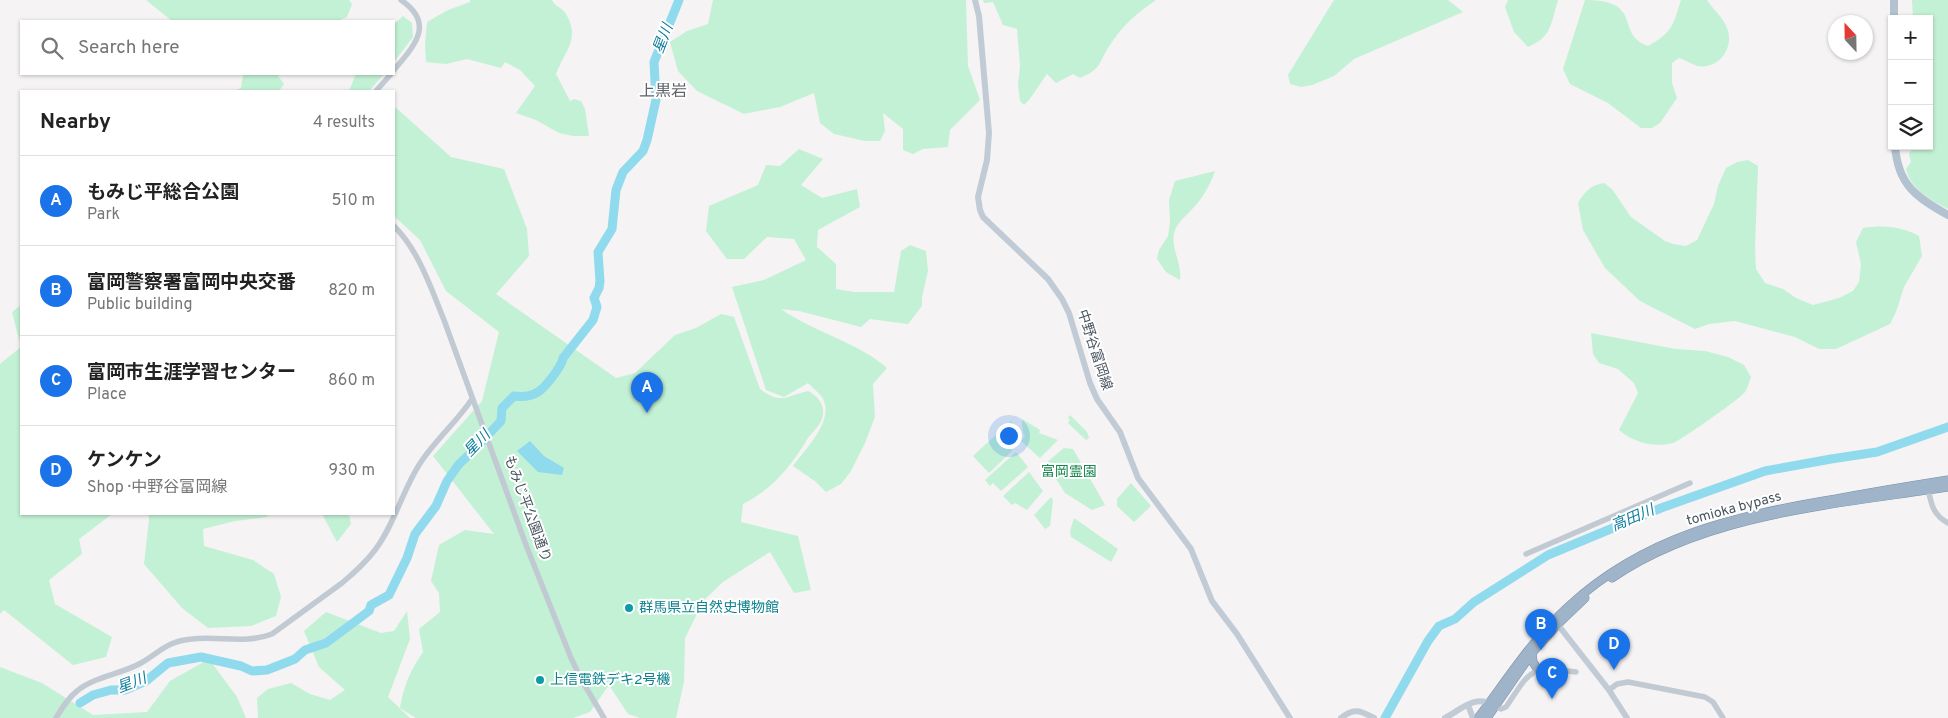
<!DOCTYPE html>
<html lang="en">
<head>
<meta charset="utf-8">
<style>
  :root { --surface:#fff; --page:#f6f6f6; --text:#222; --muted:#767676; --line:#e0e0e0; --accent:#1a73e8 }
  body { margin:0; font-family:Overpass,"Noto Sans JP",sans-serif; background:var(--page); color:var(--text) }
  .controls { position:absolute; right:15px; top:15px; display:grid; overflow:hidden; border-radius:0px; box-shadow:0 1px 4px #0004 }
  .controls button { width:45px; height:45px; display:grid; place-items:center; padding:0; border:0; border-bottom:1px solid var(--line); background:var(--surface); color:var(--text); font:25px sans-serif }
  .compass { position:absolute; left:1828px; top:15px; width:45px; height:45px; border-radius:50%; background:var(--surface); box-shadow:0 1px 4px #0004; rotate:338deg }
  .you { position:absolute; left:1008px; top:435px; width:18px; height:18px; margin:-12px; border:4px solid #fff; border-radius:50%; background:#1a73e8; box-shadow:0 0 0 8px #1a73e833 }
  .badge { display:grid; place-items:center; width:32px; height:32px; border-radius:50%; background:var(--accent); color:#fff; font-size:16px; font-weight:700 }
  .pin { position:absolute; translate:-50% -41px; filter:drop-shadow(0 1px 2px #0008) }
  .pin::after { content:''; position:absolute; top:26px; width:18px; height:15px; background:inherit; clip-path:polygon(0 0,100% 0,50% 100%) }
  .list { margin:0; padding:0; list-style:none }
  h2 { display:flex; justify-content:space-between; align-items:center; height:65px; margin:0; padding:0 20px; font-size:21px }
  h2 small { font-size:16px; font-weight:400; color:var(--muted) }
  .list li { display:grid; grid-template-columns:32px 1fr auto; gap:15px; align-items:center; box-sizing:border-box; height:90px; padding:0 20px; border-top:1px solid var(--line) }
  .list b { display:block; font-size:19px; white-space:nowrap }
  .list p { margin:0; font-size:16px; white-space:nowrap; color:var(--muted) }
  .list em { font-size:16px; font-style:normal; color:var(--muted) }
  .icon { flex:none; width:28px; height:28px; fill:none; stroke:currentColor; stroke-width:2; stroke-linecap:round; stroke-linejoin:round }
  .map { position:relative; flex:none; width:1948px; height:718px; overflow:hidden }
  .search { position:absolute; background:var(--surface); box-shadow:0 1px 4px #0004; left:20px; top:20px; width:375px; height:55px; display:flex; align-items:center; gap:12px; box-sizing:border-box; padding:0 18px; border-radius:0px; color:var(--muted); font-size:19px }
  .panel { position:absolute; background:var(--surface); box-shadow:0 1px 4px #0004; left:20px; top:90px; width:375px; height:425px; border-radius:0px }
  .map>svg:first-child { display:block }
  .green { fill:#c3f1d5 }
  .water { fill:#90daee }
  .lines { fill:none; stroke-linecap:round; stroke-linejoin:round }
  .river { stroke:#90daee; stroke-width:9 }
  .trunk-casing { stroke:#7690ad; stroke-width:9 }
  .tertiary { stroke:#c1cad2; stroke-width:5.5 }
  .secondary { stroke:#c1cbd6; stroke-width:6 }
  .primary { stroke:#b3c2d1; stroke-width:8 }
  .trunk { stroke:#9fb4c9; stroke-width:8 }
  .culture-dot { fill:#0f9aa8; stroke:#fff; stroke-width:2 }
  .labels { text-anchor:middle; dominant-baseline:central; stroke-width:4; stroke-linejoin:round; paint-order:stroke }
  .street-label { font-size:14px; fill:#4a5661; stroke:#fff }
  .park-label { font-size:14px; fill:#17864f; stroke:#fff }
  .culture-label { font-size:14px; fill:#0d838f; stroke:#fff; text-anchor:start }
  .water-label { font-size:15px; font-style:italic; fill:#0c7c9b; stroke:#fff }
  .quarter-label { font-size:16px; fill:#5f6368; stroke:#fff }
</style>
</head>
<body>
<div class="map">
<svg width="1948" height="718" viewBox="0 0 1948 718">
  <rect width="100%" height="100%" fill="#f5f3f3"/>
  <g class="green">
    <path d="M146 0H349L352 4 347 17 337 21H172Z"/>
    <path d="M470 0H552C555 7 562 7 566 14 581 39 564 52 556 74L570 101 574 99 581 101 585 109 589 136H573L559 133 536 120 516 113 535 86 520 70 505 62 501 68 467 59 446 64 426 62 425 45 427 22 448 10 470 2Z"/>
    <path d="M713 0H966L968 66 980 100 950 130 948 147 923 149 913 154 903 150V129L883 113 885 131 880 141H865L834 134 820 123 814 93 780 107 744 114 697 91 678 71 670 42 687 31 708 24Z"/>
    <path d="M983 0H1156C1138 12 1121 27 1110 45 1098 63 1102 69 1080 78L1073 74 1056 83 1047 74 1029 100 1024 105 1020 101 1018 85 1020 66 1017 29 1003 25 993 2 984 3Z"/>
    <path d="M1334 0H1448L1463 12 1354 59 1334 76 1312 85 1301 87 1290 84 1288 75Z"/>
    <path d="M1508 0H1558C1551 23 1552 37 1528 47L1514 32 1505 7Z"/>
    <path d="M1585 0C1645 0 1614 34 1648 46 1673 32 1673 25 1681 0H1707C1713 9 1724 19 1727 28 1735 47 1719 70 1697 66 1692 64 1685 60 1679 58L1672 63V83L1677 98 1660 123 1652 128H1641L1608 103 1570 84 1563 69Z"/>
    <path d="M1912 0H1948V209C1930 199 1911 190 1906 169L1911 162 1909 154 1914 146H1929V19H1913Z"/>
    <path d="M403 16 412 23 413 37 394 62V24Z"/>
    <path d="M243 74H281L278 76 284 84 279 91H235L241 88Z"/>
    <path d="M356 74H384L369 91H349Z"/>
    <path d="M394 106 451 157 504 169 527 229 529 256 496 294 616 378 635 373 675 335 696 328 721 314 734 317 760 389C782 405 786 396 808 391 820 397 828 409 820 423 817 428 812 433 808 438 791 466 773 489 743 504L741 522 798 536 811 590 794 593 770 552 723 582 704 600 685 638 684 682 676 718H640L628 714 609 685 590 712 573 718H416L400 708C404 685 410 671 423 652L419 629 440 612 439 593 431 581 439 545 465 530 494 534 433 456 482 401 499 332 446 291 420 240 394 216Z"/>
    <path d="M799 149 823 159 801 185 822 198 857 189 860 207 818 230 817 247 836 264V289L854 292H894L901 251 910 245 926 251 928 271 922 297V306L908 324 870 319 861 327 799 311 781 309C814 332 859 343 887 368L873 384 875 417 865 443 851 471 841 484 826 492 816 482 793 466C805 449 836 420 822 397 818 392 812 387 808 383L784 397 766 390 732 287 764 280 806 260 794 239 767 237 744 259H727L706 231 709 206 758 185 766 165 780 166Z"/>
    <path d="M1748 160 1758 166 1755 246 1756 269 1765 283 1783 289 1796 298 1813 305 1839 298 1853 291 1859 282 1861 264 1856 242 1863 228C1884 225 1900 226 1919 236L1922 256 1904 287 1896 312 1890 324 1836 349H1819L1795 337 1735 321 1709 324 1695 329 1640 301 1605 268 1583 230 1578 203C1585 191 1591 185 1604 183L1612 189 1631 217 1665 241 1673 244 1686 246 1697 240 1714 204 1718 186 1726 168 1737 162Z"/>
    <path d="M1215 171C1211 183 1204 195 1196 205 1188 214 1177 222 1174 233 1171 249 1182 263 1180 280L1166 272 1157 259 1159 250 1168 236 1170 222 1169 200 1175 181Z"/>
    <path d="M21 305V347L12 312Z"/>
    <path d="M1591 333 1676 349 1705 351 1728 357 1744 365 1751 377C1749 382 1748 387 1745 392 1741 398 1680 441 1673 443 1653 448 1633 442 1619 430L1638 393 1634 383 1618 369 1599 363 1593 354Z"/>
    <path d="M21 347V514H112L79 539 82 554 49 580 55 604 112 637 106 657 73 665 4 610 0 614V364Z"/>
    <path d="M1070 415 1087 432 1089 438 1086 440 1068 423 1070 420 1068 418Z"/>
    <path d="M1022 419 1040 430 1039 433 1058 440 1040 458 1021 441 1025 435 1023 433Z"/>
    <path d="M1011 421 1014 425 1012 451 989 473 973 456Z"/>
    <path d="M1064 448 1073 449 1105 505 1092 510 1065 493 1046 463Z"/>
    <path d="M1016 452 1028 467 1001 491 993 483 990 486 985 480Z"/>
    <path d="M1029 472 1043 491 1027 510 1015 503 1012 505 1003 496Z"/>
    <path d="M1131 483 1151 506 1134 522 1117 506V499Z"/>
    <path d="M1051 497 1053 500 1050 526 1045 529 1034 515Z"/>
    <path d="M148 514H268L267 517 235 521 203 529 204 546 253 560 274 574 281 597 276 616 251 626 208 628 182 608 144 564 149 519Z"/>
    <path d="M322 514H349L351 524 337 542Z"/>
    <path d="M1074 518 1118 549 1111 562 1071 537 1070 531Z"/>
    <path d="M407 611 410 639 388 697 410 718H258L257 698 268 689 291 683 310 694 330 700 345 690 319 667 304 631 326 612 381 633 394 631Z"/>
    <path d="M209 659 237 697 246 718H0V667L42 683 93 715 147 712 170 681Z"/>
  </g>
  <path class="water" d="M530 441 544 456 564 468 562 475 538 472 517 451Z"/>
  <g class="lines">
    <g class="river">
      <path d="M80 703 93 695 111 690H125L146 681 168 663 201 657 241 666 252 671 267 670 295 659 305 650 326 643 369 611 371 605 389 595 407 558 415 534 436 506 447 481 459 464 471 453 501 421 502 408 514 396C536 399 544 389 556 372 559 367 562 364 563 358L593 320 597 307 594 298 599 288 600 281 598 252 612 229 616 190 623 172 643 151 647 140 656 100 654 62 679 0"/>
      <path d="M1385 718 1428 641 1439 626 1455 619 1474 602 1548 555 1661 508 1765 471 1831 459 1877 452 1948 427"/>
    </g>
    <g class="trunk-casing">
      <g id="trunk">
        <path d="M1612 578C1707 513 1838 504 1948 487"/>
        <path d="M1532 653 1533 662 1538 670"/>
        <path d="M1478 718C1507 680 1533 638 1569 606 1645 536 1737 515 1836 499 1873 492 1910 486 1948 480"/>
        <path d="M1487 718 1532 653 1558 624 1585 598"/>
      </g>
    </g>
    <g class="tertiary">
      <path d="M394 70C414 46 436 24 401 0"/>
      <path d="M376 91 391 74"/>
      <path d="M394 226C419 251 431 288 444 320L526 545 571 658 581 679 604 718"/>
      <path d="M1928 488C1931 504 1933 515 1948 523"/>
      <path d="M1526 554 1690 483"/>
      <path d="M1609 690 1617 684 1628 682 1705 697 1713 702 1723 718"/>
      <path d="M1495 707 1501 709 1506 707C1532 669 1528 666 1576 672"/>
      <path d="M56 718C62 708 68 698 77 691 93 677 122 674 141 663 160 652 167 641 192 639 219 636 246 644 272 634L342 583C354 573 366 562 375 550 394 525 402 492 419 465 434 441 456 423 472 399"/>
    </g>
    <g class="secondary">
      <path d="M975 0 979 16 989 133 987 160 978 197 980 210 983 217 1048 279 1062 299 1069 313 1090 383 1097 399 1120 432 1138 478 1191 549 1212 601 1237 634 1290 718"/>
      <path d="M1555 621 1609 690 1627 718"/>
      <path d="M1468 705 1473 718"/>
      <path d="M1341 718C1354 707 1361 711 1374 718"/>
      <path d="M1445 718C1460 710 1476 694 1492 705"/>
    </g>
    <g class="primary">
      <path d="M1894 0V19"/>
      <path d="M1895 146C1898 185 1916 197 1948 215"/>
    </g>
    <use href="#trunk" class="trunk"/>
  </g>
  <g class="culture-dot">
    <circle cx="629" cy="608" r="5"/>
    <circle cx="540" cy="680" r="5"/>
  </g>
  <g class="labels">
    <g class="street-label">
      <text transform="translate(1094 350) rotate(72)">中野谷富岡線</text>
      <text transform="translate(527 509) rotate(70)">もみじ平公園通り</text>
      <text transform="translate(1734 509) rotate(-15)">tomioka bypass</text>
    </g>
    <g class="park-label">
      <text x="1069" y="472">富岡霊園</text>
    </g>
    <g class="culture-label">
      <text x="639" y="608">群馬県立自然史博物館</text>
      <text x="550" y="680">上信電鉄デキ2号機</text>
    </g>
    <g class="water-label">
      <text transform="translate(664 39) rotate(-69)">星川</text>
      <text transform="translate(478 444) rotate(-46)">星川</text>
      <text transform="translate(1633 519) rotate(-23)">高田川</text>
      <text transform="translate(132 684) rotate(-21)">星川</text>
    </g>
    <g class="quarter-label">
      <text x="663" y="92">上黒岩</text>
    </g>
  </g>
</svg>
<div class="controls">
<button>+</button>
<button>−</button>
<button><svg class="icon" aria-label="layers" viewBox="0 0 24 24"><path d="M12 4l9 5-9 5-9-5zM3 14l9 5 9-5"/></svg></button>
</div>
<svg class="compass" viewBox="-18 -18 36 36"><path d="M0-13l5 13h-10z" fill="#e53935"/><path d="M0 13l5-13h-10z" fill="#767676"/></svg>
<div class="you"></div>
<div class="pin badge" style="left:647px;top:413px">A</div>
<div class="pin badge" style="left:1541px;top:650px">B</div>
<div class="pin badge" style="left:1552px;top:699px">C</div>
<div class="pin badge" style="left:1614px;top:670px">D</div>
<div class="search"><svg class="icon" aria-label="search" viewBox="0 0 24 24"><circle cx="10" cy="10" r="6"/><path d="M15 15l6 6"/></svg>Search here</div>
<section class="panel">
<h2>Nearby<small>4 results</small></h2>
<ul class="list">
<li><span class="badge">A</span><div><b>もみじ平総合公園</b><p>Park</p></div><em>510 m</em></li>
<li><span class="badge">B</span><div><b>富岡警察署富岡中央交番</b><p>Public building</p></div><em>820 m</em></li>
<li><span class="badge">C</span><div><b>富岡市生涯学習センター</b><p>Place</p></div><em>860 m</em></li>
<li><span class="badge">D</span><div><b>ケンケン</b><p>Shop · 中野谷富岡線</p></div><em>930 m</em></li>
</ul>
</section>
</div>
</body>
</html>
